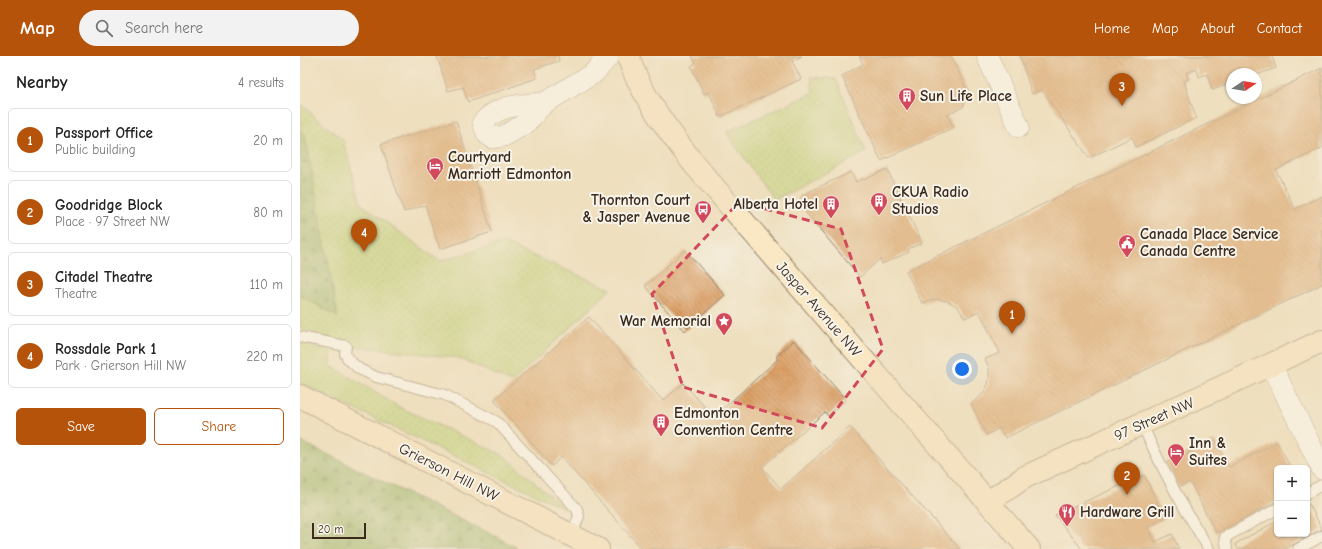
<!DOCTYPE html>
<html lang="en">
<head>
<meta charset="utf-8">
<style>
  :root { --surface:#fff; --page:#f2f2f2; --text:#222; --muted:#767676; --line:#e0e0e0; --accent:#b45309 }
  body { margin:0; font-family:"Comic Neue",sans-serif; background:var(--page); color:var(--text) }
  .controls { position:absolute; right:12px; bottom:12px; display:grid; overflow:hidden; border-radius:6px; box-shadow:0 1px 3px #0004 }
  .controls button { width:36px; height:36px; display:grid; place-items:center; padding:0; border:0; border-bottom:1px solid var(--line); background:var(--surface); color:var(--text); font:20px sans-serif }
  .compass { position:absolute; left:926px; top:12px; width:36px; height:36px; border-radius:50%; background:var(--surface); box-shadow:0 1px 3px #0004; rotate:78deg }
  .scale { position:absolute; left:12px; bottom:10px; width:54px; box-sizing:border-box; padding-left:4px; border:2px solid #3b2a1e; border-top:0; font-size:11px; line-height:14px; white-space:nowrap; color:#3b2a1e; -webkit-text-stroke:3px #f7f3e8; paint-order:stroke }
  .you { position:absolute; left:662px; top:313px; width:14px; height:14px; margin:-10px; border:3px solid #fff; border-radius:50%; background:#1a73e8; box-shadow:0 0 0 6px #1a73e833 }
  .badge { display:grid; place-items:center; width:26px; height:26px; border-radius:50%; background:var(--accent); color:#fff; font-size:13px; font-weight:700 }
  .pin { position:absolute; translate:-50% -33px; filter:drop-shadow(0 1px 2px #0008) }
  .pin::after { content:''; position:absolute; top:21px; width:14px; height:12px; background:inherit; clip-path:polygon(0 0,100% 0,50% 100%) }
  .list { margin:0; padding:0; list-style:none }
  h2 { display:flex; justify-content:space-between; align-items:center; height:52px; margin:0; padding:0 16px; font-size:17px }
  h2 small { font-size:13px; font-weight:400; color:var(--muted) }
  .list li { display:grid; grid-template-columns:26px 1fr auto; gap:12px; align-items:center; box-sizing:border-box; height:64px; margin:0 8px 8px; padding:0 8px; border:1px solid var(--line); border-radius:6px }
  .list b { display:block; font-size:15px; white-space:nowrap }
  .list p { margin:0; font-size:13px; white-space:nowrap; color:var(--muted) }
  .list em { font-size:13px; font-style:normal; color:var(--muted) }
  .actions { display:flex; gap:8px; padding:12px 16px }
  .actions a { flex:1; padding:9px 0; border:1px solid var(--accent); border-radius:6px; text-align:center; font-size:14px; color:var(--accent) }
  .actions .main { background:var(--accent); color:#fff }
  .icon { flex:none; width:22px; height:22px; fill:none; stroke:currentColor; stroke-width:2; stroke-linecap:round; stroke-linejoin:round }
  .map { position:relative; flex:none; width:1022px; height:493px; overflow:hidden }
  header { display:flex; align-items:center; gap:24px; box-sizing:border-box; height:56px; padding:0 20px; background:var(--accent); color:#fff }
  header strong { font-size:19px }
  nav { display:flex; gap:22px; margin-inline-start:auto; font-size:14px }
  .search { width:280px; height:36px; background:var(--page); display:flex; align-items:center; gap:10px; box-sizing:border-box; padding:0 14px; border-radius:22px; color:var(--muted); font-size:15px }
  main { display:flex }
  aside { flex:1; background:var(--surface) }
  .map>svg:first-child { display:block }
  .green { fill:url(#green-dots); stroke:#7a7e4a }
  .forest { fill:url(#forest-firs); stroke:#676e42 }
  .building { fill:url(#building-back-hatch) }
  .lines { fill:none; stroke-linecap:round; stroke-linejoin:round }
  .lane-casing { stroke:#94846e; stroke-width:12 }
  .street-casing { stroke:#94846e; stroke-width:22 }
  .secondary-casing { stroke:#94846e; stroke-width:24 }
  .lane { stroke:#fff; stroke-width:10 }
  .street { stroke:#fff; stroke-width:21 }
  .secondary { stroke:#fae7c3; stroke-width:22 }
  .marked { fill:none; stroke:#d1495b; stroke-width:3; stroke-dasharray:8 5; stroke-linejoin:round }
  .labels { text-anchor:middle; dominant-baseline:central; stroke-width:4; stroke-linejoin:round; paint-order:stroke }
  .poi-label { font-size:15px; font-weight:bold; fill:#3b2a1e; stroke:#f7f3e8; text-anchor:start }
  .street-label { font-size:15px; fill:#3b2a1e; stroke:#f7f3e8 }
</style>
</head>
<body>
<header>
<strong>Map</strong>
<div class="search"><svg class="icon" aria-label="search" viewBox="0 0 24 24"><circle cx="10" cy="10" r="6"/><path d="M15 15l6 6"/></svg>Search here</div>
<nav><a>Home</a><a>Map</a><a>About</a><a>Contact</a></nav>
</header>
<main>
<aside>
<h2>Nearby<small>4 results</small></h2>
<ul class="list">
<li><span class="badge">1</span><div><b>Passport Office</b><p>Public building</p></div><em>20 m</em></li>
<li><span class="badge">2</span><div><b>Goodridge Block</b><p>Place · 97 Street NW</p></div><em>80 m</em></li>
<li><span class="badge">3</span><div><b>Citadel Theatre</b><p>Theatre</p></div><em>110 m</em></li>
<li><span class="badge">4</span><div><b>Rossdale Park 1</b><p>Park · Grierson Hill NW</p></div><em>220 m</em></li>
</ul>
<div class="actions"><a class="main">Save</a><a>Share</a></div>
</aside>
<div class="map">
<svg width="1022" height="493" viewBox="0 0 1022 493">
  <defs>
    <pattern id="green-dots" width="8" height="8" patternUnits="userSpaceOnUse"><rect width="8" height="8" fill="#bad175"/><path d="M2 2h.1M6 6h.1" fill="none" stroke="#a1b465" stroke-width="1.8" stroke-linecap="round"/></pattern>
    <pattern id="forest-firs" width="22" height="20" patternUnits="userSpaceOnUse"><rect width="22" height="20" fill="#93b366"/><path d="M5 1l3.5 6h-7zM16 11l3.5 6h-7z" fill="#799253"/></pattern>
    <pattern id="building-back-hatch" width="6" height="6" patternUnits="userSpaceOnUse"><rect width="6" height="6" fill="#d9995c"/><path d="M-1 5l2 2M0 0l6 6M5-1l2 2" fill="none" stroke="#b17d4b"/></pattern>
  </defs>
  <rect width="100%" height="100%" fill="#f7f3e8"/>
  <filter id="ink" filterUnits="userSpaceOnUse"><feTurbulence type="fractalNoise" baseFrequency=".025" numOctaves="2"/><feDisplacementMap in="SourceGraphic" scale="8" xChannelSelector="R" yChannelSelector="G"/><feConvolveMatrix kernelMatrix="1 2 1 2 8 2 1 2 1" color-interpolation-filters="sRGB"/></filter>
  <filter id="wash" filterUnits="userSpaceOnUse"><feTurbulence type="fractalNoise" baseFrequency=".012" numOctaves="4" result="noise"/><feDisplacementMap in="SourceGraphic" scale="16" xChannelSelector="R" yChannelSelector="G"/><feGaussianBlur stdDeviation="0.9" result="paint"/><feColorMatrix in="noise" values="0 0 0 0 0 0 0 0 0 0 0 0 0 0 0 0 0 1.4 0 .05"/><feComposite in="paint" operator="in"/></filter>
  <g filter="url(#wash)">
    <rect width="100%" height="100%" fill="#eedfbe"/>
    <g class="green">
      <path d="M511 21 536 23 566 96 474 144 426 76 513 37Z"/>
      <path d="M0 48 43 84 61 148 140 205 203 187 311 233 212 326 159 302 53 290 0 273Z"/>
      <path d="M0 287 31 295V310L101 352 203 399 266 453 0 327Z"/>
    </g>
    <g class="forest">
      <path d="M0 74 5 79 38 261 0 239Z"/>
      <path d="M0 385 197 481 219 493H0Z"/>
    </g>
    <g id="blocks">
      <g class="building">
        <path d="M137 0H258L259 5 234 13 237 22 168 46 163 31 148 35Z"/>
        <path d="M392 0H502L492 5 501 23 420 61 409 36 404 38 391 10 396 7Z"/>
        <path d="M559 0H651L670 40 666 42 663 51 647 59 654 71 581 105 542 20 563 8Z"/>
        <path d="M720 0H972L976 12 956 19 932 18V27L912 34 907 18 899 21 897 13 886 17 888 23 884 25 896 62 836 91 832 81 789 102 742 34 732 38Z"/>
        <path d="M1022 12V92L976 114 995 153 1022 140V228L705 382 700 372 686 379 671 348 683 338 688 328 689 321V312L685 303 700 297 679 255 665 262 657 250 647 245 636 243 622 247 606 215Z"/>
        <path d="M156 65 192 176 140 193 125 149 104 156 81 88Z"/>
        <path d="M587 113 622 187 608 193 609 196 582 208 580 203 560 221 501 151 500 143 502 139 551 116 556 126 563 123 564 124Z"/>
        <path d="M385 194 425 239 385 275 345 230Z"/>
        <path d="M289 261 363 345 383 327 414 361 478 303 476 301 494 284 546 344 528 360 525 356 462 411 481 433 550 371 660 493H342L261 401 252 410 194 344Z"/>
        <path d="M915 384 929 411 977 386 991 412H977V445L916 477 890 426 878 431 866 407Z"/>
        <path d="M844 419 865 462 848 471 855 486 872 478 879 493H782L755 459Z"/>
        <path d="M1009 448 1022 473 985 493H938L935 488 977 465V478H1007V449Z"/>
      </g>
    </g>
  </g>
  <g filter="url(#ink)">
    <use href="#blocks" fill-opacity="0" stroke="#94846e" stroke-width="1"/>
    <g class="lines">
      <g class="lane-casing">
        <g id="lane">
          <path d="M0 281 46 290 45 298 48 303 59 313 76 321 145 339 197 366 277 453 279 460 272 479"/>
          <path d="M842 368C861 412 884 453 909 493"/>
          <path d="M1007 437 1022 429"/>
          <path d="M927 493 925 481 977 453"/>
          <path d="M998 493 1022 480"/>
        </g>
      </g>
      <g class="street-casing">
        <g id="street">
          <path d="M687 0 719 71"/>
          <path d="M244 47C222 49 199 48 183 66L187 78 193 82 204 80 225 68 244 47 294 17 309 0"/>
          <path d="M971 309 1022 413"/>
        </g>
      </g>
      <g class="secondary-casing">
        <g id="secondary">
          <path d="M328 0C340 38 370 77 394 108L526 261 729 493"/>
          <path d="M0 340 298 493"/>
          <path d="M688 446 725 421 1022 285"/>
        </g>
      </g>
      <use href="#lane" class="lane"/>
      <use href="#street" class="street"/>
      <use href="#secondary" class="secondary"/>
    </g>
  </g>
  <path d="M0 0H1022V493H0ZM439 146 541 173 583 293 522 372 383 331 352 238Z" fill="#eedfbe" fill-opacity=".55" fill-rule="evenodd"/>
  <path class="marked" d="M439 146 541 173 583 293 522 372 383 331 352 238Z"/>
  <defs>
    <g id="building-pin" transform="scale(0.9)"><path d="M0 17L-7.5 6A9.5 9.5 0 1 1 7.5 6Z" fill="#d1495b" stroke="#f7f3e8"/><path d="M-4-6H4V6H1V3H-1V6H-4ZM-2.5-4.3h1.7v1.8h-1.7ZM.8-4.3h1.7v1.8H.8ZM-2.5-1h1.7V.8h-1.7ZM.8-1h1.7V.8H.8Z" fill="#fff"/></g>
    <g id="hotel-pin" transform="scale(0.9)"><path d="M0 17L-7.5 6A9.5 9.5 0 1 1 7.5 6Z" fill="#d1495b" stroke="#f7f3e8"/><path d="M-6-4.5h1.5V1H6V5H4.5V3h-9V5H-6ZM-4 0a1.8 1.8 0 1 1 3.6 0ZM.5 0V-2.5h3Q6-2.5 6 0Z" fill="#fff"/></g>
    <g id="bus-pin" transform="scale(0.9)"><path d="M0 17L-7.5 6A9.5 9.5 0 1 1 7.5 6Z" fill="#d1495b" stroke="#f7f3e8"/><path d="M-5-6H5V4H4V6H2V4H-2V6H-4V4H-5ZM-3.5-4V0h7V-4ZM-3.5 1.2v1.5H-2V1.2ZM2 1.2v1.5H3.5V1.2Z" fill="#fff"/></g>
    <g id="civic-pin" transform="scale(0.9)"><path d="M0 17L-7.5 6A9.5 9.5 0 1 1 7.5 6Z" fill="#d1495b" stroke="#f7f3e8"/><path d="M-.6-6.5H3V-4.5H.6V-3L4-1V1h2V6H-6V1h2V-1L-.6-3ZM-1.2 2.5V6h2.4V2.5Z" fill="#fff"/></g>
    <g id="sight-pin" transform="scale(0.9)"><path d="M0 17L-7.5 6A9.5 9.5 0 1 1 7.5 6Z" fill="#d1495b" stroke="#f7f3e8"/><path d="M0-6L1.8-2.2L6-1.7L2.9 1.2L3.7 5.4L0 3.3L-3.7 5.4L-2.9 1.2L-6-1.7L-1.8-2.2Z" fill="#fff"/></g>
    <g id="restaurant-pin" transform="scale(0.9)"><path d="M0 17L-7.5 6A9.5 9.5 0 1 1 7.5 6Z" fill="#d1495b" stroke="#f7f3e8"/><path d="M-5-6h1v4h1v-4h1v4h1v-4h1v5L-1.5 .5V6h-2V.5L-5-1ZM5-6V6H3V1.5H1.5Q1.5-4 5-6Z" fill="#fff"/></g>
  </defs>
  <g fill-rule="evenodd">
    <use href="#building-pin" x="607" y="40"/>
    <use href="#hotel-pin" x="135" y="110"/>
    <use href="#building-pin" x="579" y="145"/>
    <use href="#building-pin" x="531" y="148"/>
    <use href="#bus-pin" x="403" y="153"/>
    <use href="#civic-pin" x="827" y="187"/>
    <use href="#sight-pin" x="424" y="265"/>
    <use href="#building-pin" x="361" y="366"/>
    <use href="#hotel-pin" x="876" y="396"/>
    <use href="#restaurant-pin" x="767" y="456"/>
  </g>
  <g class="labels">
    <g class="poi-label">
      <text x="620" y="40">Sun Life Place</text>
      <text x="148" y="101">Courtyard<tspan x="148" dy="17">Marriott Edmonton</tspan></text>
      <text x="592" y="136">CKUA Radio<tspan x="592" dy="17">Studios</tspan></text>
      <text x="390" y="144" text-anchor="end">Thornton Court<tspan x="390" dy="17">&amp; Jasper Avenue</tspan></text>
      <text x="518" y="148" text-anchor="end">Alberta Hotel</text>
      <text x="840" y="178">Canada Place Service<tspan x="840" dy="17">Canada Centre</tspan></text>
      <text x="411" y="265" text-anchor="end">War Memorial</text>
      <text x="374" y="357">Edmonton<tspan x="374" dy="17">Convention Centre</tspan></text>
      <text x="889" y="387">Inn &amp;<tspan x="889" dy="17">Suites</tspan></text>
      <text x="780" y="456">Hardware Grill</text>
    </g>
    <g class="street-label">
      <text transform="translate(519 253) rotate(49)">Jasper Avenue NW</text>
      <text transform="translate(854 363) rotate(-24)">97 Street NW</text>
      <text transform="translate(149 416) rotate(27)">Grierson Hill NW</text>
    </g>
  </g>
</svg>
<div class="controls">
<button>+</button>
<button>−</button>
</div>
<svg class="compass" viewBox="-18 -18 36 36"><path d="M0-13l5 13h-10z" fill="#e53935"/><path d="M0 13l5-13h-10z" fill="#767676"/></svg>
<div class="scale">20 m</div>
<div class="you"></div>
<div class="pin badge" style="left:712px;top:278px">1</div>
<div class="pin badge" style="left:827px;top:439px">2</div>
<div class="pin badge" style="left:822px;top:50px">3</div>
<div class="pin badge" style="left:64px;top:196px">4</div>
</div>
</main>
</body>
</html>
